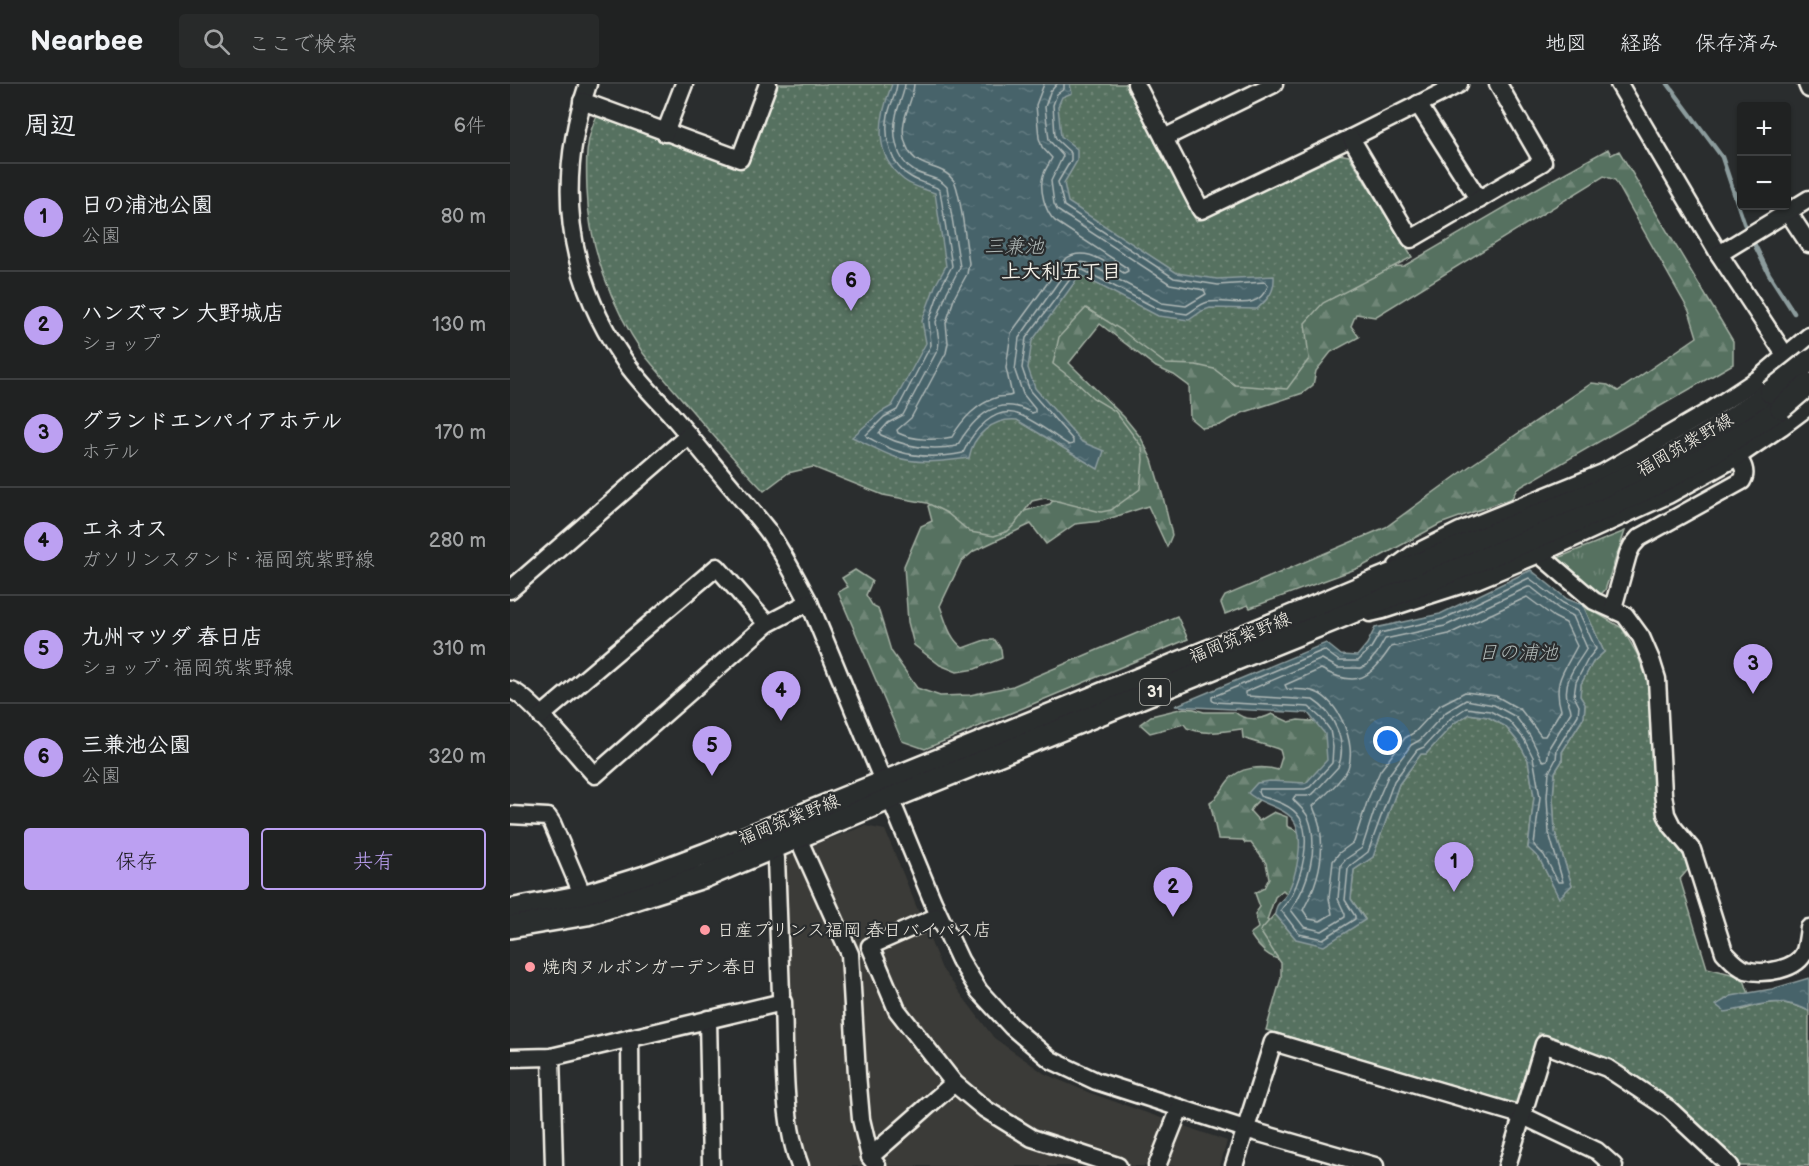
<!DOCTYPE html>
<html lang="ja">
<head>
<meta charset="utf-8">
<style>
  :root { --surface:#202222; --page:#282a2a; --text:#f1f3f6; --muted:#a2a4a5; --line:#3d3f40; --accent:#bca0f2 }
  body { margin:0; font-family:"Balsamiq Sans","Klee One",sans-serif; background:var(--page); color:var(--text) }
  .controls { position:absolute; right:18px; top:18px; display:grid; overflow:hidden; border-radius:6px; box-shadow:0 2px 4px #0004 }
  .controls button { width:54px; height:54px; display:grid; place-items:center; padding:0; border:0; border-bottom:2px solid var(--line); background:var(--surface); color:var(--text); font:30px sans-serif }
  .you { position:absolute; left:878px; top:657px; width:21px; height:21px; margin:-15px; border:4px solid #fff; border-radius:50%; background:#1a73e8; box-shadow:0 0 0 9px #1a73e833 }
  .badge { display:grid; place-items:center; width:39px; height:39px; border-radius:50%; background:var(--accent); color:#111; font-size:20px; font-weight:700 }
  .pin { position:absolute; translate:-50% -50px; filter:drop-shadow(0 2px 3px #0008) }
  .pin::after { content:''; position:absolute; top:32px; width:21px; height:18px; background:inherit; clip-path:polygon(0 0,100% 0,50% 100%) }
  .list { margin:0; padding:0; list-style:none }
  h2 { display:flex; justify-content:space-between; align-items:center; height:78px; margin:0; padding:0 24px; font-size:26px }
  h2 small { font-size:20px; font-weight:400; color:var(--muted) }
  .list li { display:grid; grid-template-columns:39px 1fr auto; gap:18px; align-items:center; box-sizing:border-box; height:108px; padding:0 24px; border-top:2px solid var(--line) }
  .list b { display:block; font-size:22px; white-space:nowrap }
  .list p { margin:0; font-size:20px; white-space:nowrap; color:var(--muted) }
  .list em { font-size:20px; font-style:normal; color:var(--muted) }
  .actions { display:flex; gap:12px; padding:18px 24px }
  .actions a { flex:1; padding:14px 0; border:2px solid var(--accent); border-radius:6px; text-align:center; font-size:21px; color:var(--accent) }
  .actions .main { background:var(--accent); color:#111 }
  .icon { flex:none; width:33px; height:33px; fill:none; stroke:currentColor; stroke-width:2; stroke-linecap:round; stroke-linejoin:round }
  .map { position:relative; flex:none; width:1299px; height:1082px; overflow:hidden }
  header { display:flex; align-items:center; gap:36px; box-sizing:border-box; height:84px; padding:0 30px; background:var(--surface); border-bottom:2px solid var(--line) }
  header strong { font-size:28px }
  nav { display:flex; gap:33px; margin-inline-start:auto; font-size:21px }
  .search { width:420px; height:54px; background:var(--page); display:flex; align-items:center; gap:15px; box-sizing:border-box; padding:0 21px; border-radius:6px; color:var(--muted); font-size:22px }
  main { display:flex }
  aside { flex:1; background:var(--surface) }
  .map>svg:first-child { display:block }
  .built { fill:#3b3b37 }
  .grass { fill:url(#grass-tufts); stroke:#a5b1a4; stroke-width:1.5 }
  .forest { fill:url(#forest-firs); stroke:#a5b1a4; stroke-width:1.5 }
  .park { fill:url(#park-dots); stroke:#a5b1a4; stroke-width:1.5 }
  .water { fill:url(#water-ripples); stroke:#8c9c9d; stroke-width:1.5 }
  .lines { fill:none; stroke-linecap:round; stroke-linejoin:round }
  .shore { stroke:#afb8b6; stroke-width:1.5 }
  .stream { stroke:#8c9c9d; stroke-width:4.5 }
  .minor-casing { stroke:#f4f1e8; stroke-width:21 }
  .major-casing { stroke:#f4f1e8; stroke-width:26 }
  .minor { stroke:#2a2d2e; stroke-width:16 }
  .major { stroke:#2a2d2e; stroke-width:21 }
  .major-bridge-casing { stroke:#f4f1e8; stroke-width:26; stroke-linecap:butt }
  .major-bridge { stroke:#2a2d2e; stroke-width:21 }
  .poi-dot { fill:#ff9aa2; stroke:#2a2d2e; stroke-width:2 }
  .labels { text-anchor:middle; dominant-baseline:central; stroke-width:4.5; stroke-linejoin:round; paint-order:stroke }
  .shield { fill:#2a2d2e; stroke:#b7b6b0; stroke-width:1.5 }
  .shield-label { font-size:16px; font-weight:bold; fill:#f4f1e8 }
  .street-label { font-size:18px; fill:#f4f1e8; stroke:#2a2d2e }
  .poi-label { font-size:18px; fill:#f4f1e8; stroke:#2a2d2e; text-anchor:start }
  .water-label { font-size:20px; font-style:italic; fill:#afb8b6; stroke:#2a2d2e }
  .neighbourhood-label { font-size:20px; font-weight:bold; fill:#f4f1e8; stroke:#2a2d2e }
</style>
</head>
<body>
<header>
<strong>Nearbee</strong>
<div class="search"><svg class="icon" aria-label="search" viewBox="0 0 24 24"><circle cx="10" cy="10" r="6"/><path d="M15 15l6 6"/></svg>ここで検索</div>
<nav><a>地図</a><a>経路</a><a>保存済み</a></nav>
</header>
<main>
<aside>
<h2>周辺<small>6件</small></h2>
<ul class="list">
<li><span class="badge">1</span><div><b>日の浦池公園</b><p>公園</p></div><em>80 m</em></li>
<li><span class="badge">2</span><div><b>ハンズマン 大野城店</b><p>ショップ</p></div><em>130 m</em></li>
<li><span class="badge">3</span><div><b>グランドエンパイアホテル</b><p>ホテル</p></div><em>170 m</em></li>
<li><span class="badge">4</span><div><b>エネオス</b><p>ガソリンスタンド · 福岡筑紫野線</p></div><em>280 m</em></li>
<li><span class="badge">5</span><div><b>九州マツダ 春日店</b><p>ショップ · 福岡筑紫野線</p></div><em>310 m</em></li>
<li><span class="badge">6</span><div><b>三兼池公園</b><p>公園</p></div><em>320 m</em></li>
</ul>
<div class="actions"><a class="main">保存</a><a>共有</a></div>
</aside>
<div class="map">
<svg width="1299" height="1082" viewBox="0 0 1299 1082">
  <defs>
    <pattern id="grass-tufts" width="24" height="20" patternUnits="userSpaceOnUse" patternTransform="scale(1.5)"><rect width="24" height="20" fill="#567160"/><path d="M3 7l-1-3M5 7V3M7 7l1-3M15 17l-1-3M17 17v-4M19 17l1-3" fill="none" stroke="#6f8677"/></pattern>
    <pattern id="forest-firs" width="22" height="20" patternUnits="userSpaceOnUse" patternTransform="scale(1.5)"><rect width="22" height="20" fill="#567160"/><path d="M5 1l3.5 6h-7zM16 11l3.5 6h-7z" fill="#6f8677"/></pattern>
    <pattern id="park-dots" width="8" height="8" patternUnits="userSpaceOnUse" patternTransform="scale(1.5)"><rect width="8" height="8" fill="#567160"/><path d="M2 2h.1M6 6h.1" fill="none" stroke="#6f8677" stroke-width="1.8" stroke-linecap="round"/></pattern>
    <pattern id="water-ripples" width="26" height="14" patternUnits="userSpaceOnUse" patternTransform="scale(1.5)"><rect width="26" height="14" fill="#47636b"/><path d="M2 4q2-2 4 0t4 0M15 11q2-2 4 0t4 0" fill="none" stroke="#627a80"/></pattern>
  </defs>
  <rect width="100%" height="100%" fill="#2a2d2e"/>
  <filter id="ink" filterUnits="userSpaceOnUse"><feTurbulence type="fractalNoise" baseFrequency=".0167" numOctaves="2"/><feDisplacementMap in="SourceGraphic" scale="12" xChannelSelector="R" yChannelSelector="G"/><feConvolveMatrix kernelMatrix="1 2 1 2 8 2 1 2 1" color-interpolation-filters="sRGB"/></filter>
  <g filter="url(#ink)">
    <path class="built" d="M355 742 375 746 432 885 484 954 535 990 580 1009 717 1057 710 1082H295L287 1063 270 773Z"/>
    <path class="grass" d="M1115 447 1095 506 1088 513 1045 475Z"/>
    <g class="forest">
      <path d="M1098 65 1101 71 1109 67 1223 257V280L1007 405 1002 414 930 440 851 483 740 524 738 521 715 530 711 519 715 512 876 443 960 382 1082 299 1098 301 1108 307 1187 253 1179 227 1105 96 1094 92 865 233 846 230 841 242 849 253 821 268 806 287 803 301 793 309 732 329 710 341 692 344 680 334 679 302 664 291 646 283 590 240 559 279 614 333 631 354 642 376 653 413 662 451 657 463 638 422 592 437 565 440 536 460 521 440 464 467 451 478 430 522C436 537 439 554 453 564L475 556H485L491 565 492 574 465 585 447 588 430 581 404 561 398 538 394 482 411 442 422 437 418 422 431 413 511 428 540 420 552 406 517 305 540 220 782 234 858 184 894 182 1033 101Z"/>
      <path d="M345 486 362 497 356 511 362 521 368 524 381 567 407 604 430 612 460 611 503 602 667 532 678 555 415 665 392 657 328 508 338 503 332 494Z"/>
      <path d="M674 624 684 625 694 628H725C734 637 751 636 762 630L779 638 788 636 812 638 822 668 813 700C789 703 753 702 740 727L749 737 764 728 777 733V742L800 753 780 813 773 806 765 813 757 836 799 868 786 881C763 875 753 871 740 850L748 844 745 830 750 823 745 809 754 804 759 794 756 779 741 759H735L733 756 708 755 700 718C711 711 710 707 718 697 728 683 753 681 768 686L772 673 770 666C758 661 746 659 733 654L732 645C710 647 698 652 677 644L674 640 640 649 630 640 641 632Z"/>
    </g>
    <g class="park">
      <path d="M264 0H619L686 137 828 70 839 72 902 173 813 219 795 239 799 275 777 305 725 301 704 285 686 281 656 280 625 257 613 247 576 224 549 253 543 280 565 297 583 314 605 327 632 363 633 376 630 405 601 426 591 428 535 414 522 417 505 440 498 447 484 452 460 448 437 429 417 419 373 411 303 383 278 389 254 407C223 375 194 341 165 307 155 295 143 282 133 269 101 222 79 163 77 106 76 79 75 53 88 30L232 83Z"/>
      <path d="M1073 521 1112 544 1127 570 1140 602 1151 740 1181 782 1170 795 1197 884 1233 893 1239 910 1221 912 1232 926C1259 917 1272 915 1299 927V1082H1226L1196 1046 1151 1011 1096 976 1029 949 1006 1020 756 946 771 894V879L750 847 765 830 786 855 855 835 841 815 844 786 863 773 889 700 911 670H916L944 639 959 630 978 633 995 642 1009 659 1018 676 1024 713 1018 763 1029 774 1049 813 1062 801 1045 748 1043 713 1045 688 1052 677V668L1074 633 1075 621 1070 612 1071 600 1083 578 1094 568Z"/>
    </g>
    <g class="water">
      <path d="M382 0H560L562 9 552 13 548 22 551 52 567 65V77L554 99 558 118 667 189 707 195 764 192C765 208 758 215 747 225L700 224 692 227 679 236 648 232 570 191 522 257 518 284 525 304 572 358 594 367 588 385 507 336C483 334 463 351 459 374 434 377 409 381 385 373 370 368 356 359 342 353L371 328 382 322 416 259 412 237 425 202 436 182 425 109C415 105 403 103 394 96 362 71 369 33 382 0Z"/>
      <path d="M1021 486 1057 515 1073 521 1094 568 1083 578 1071 600 1070 612 1075 620 1074 633 1052 668V677L1045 688 1043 713 1045 748 1062 801 1049 814 1029 774 1018 764 1024 713 1018 676 1009 659 995 642 978 633 959 630 944 639 916 670H911L889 700 863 773 844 786 841 815 855 836 814 862 786 855 765 830C766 819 770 820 776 811 786 794 797 751 782 734 770 721 751 721 738 709L747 699 760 697 796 699 817 676 815 650 798 629 665 622 816 559 831 571 847 572 857 560 865 544 930 530Z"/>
      <path d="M1299 894V927C1265 910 1249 923 1215 928L1206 921 1221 912 1262 905Z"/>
    </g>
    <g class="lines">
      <g class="shore">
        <path d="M387 0C386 11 380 20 378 31 374 53 380 82 401 93 409 98 418 100 427 104L430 107 442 182 430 205 419 237 421 261 387 326 374 333 356 351 357 353C367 358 377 364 387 367 408 374 432 373 453 369 462 348 485 320 510 331 527 338 543 351 559 361L563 360V356L520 307 512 284 516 254 567 186H573L650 226 677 230C684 226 690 220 698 218 721 214 746 230 758 202L755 198 708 201 664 194 554 122 548 98 561 76V69L547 56 545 52 543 21 547 10 554 5V0"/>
        <path d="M395 0C394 11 388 21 386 32 382 50 386 76 404 87 415 93 429 93 437 103L450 183 437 208 426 238 429 257 428 265 393 331 378 339 369 349 371 351C395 363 420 367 447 362 464 333 488 309 522 329L525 328V325L513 310 505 287 509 254 558 184C563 178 569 177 577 179L652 219 676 222 696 210 694 206 660 200 547 126 544 120 541 97 553 72 539 56 535 23 540 8 547 0"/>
        <path d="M404 0C403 19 390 34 394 54 402 90 430 76 444 97 451 108 456 163 459 179L457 190 445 212 436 239 438 259 436 269 401 334 387 346 388 349C403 356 425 357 442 353 452 335 468 319 488 313 493 312 498 313 502 311L496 284 501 249 555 175C575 161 596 179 614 189L618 187 617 184 545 137C535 128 529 105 533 92 535 85 539 80 542 74L532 63 529 54 526 21 534 0"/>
        <path d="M1019 494 1053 519 1068 526 1086 565 1078 575 1066 598 1064 612 1069 622 1068 631 1047 665 1046 675 1039 688 1037 713 1039 749 1053 798H1048L1034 771 1024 761 1030 713 1023 673 1014 655 999 637 980 627 956 624 941 634 914 663 907 666 884 697 858 768 841 781 838 785 835 816 845 832V835L813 855 789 850 771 826C774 821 779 817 782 811 791 792 802 755 790 734 782 721 764 716 750 712L748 708 750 705H795L800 703 822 679 823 663 820 646 812 635 799 623 704 618 702 616V613L814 566 829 577H848L861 564 870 549 933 535Z"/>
        <path d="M1018 503H1021L1049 525 1063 532 1077 564C1069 578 1053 594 1057 614 1058 620 1061 622 1061 628L1040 662 1037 676 1034 677 1032 676 1020 652 1006 633 984 621 956 616 936 628 910 656 901 661 878 692 867 718 852 764 836 775 831 781 828 815 835 830V833L812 847 794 843 781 826C798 801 810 762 798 733 794 725 787 721 783 715L785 712H797L803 710 828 683C838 659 824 629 803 616L737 612 735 610V608L812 575 828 584H851L857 581 867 569 875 555 935 542Z"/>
        <path d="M1017 513 1044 533 1056 539 1067 562C1055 586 1042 597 1051 626L1035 652H1031L1011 626 986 612 955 608 930 621 905 648 895 654 870 687 858 715 844 758 829 769 823 777 819 814 822 830 810 837 799 835 793 826C807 801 815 773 810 744 809 736 805 729 803 722 811 715 834 694 838 684 847 661 829 616 805 608 797 605 786 606 777 605L775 601 811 585C848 605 860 594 881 563L939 550Z"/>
      </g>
      <path class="stream" d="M1158 0 1212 73 1234 139 1259 190 1284 229"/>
      <g class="minor-casing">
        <g id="minor">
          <path d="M78 0C46 95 55 189 112 273 125 293 143 311 159 328 182 355 204 382 226 408 237 421 248 434 258 447 273 469 286 494 299 518L423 818 450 876 469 907 502 943 541 976 586 997 735 1045 865 1082"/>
          <path d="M626 0 691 126 841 54 949 0"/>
          <path d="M1109 0 1209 170 1281 280"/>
          <path d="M1297 0 1299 5"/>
          <path d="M72 17 230 75 258 0"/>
          <path d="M908 20 969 116"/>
          <path d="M155 49 174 0"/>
          <path d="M654 54 764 0"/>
          <path d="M841 54 901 155 1033 78 988 0"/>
          <path d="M1278 128 1299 160"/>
          <path d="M1209 170 1299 115"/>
          <path d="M1029 470 1084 517 1115 531 1131 553 1141 576 1147 595 1153 710 1156 730 1162 742 1182 766 1214 868C1220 874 1227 883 1236 886 1253 891 1288 886 1295 867 1297 860 1298 851 1299 844"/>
          <path d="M887 482 902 471 950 447 1093 389 1198 328 1248 295 1299 252"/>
          <path d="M0 506 179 351"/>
          <path d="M1103 524 1118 470 1122 462 1129 454 1232 397C1239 386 1229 376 1223 366"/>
          <path d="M860 529 873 526 966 496 1029 470 1158 411 1227 373 1271 343 1299 322"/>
          <path d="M0 606C17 609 70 675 85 691L257 540 299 518"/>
          <path d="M31 632 207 483 257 540"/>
          <path d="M0 731 38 733 42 739 73 812"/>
          <path d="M288 754 340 870 347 990 351 1035 360 1073 367 1082"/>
          <path d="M266 774 271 911"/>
          <path d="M428 832 360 862 387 926 444 999 475 1025 522 1054 608 1082"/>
          <path d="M198 935 201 1082"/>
          <path d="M120 954 121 1082"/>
          <path d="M41 973 44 1082"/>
          <path d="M0 974 41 973 273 918C275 968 272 1036 290 1082"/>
          <path d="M360 1073 444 999"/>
          <path d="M647 1082 670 1024"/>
          <path d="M724 1082 763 958 1011 1031 1087 1067 1104 1082"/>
          <path d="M997 1082 1034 960 1097 984 1159 1025 1220 1082"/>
        </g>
      </g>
      <g class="major-casing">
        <g id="major">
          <path d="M0 826 73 812 135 793 196 770 713 561 861 499 1095 404 1159 372 1217 338 1260 308"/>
          <path d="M0 843 77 830 196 792 381 714 823 536 1097 424 1154 396 1207 366 1271 324"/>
        </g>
      </g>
      <use href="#minor" class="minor"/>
      <use href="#major" class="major"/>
      <g class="major-bridge-casing">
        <g id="major-bridge">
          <path d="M1260 308 1299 277"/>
          <path d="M1271 324 1299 300"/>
        </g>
      </g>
      <use href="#major-bridge" class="major-bridge"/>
    </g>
  </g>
  <g class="poi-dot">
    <circle cx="195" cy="846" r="6"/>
    <circle cx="20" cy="883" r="6"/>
  </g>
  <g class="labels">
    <rect class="shield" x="630" y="595" width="30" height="26" rx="4.5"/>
    <g class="shield-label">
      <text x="645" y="608">31</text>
    </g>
    <g class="street-label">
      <text transform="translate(1175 361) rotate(-30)">福岡筑紫野線</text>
      <text transform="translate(730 554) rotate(-22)">福岡筑紫野線</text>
      <text transform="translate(279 736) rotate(-22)">福岡筑紫野線</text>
    </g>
    <g class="poi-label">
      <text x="207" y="846">日産プリンス福岡 春日バイパス店</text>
      <text x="32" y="883">焼肉ヌルボンガーデン春日</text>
    </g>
    <g class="water-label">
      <text x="504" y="163">三兼池</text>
      <text x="1008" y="569">日の浦池</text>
    </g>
    <g class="neighbourhood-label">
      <text x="551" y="188">上大利五丁目</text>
    </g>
  </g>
</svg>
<div class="controls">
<button>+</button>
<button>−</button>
</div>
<div class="you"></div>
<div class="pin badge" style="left:944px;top:808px">1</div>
<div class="pin badge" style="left:663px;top:833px">2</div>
<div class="pin badge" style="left:1243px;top:610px">3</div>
<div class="pin badge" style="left:271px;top:637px">4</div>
<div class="pin badge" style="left:202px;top:692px">5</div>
<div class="pin badge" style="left:341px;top:227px">6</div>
</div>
</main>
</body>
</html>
